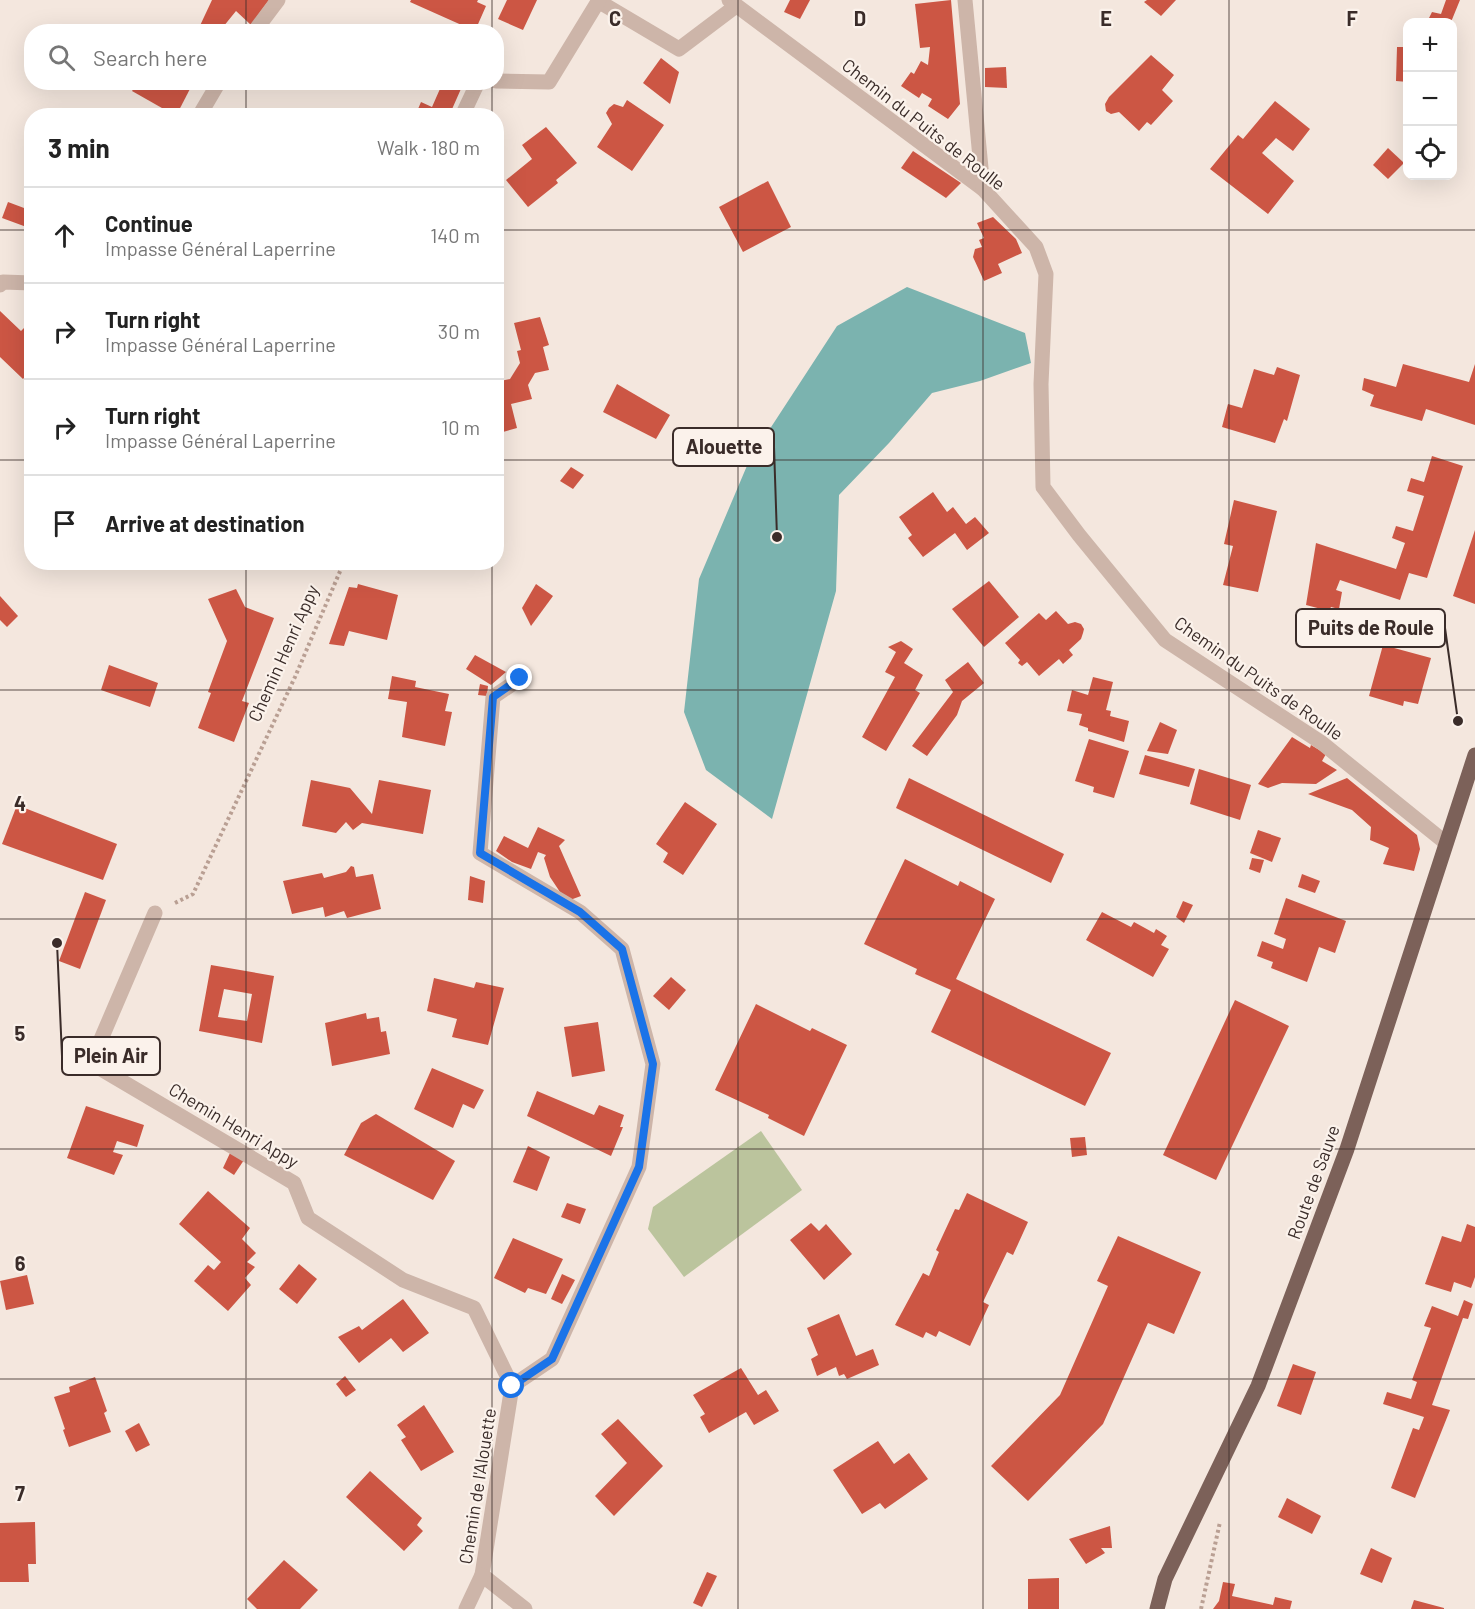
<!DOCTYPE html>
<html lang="en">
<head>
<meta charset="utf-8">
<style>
  :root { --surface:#fff; --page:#f6f6f6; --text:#222; --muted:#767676; --line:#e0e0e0 }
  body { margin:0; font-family:Barlow,sans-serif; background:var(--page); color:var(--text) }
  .controls { position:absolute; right:18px; top:18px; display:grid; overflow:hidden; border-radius:12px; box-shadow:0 6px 24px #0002 }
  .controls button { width:54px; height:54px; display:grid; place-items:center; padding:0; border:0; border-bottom:2px solid var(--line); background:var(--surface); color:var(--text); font:30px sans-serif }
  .stop { position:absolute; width:18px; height:18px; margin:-14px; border:4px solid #1a73e8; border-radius:50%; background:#fff }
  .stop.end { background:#1a73e8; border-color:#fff; box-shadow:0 2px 6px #0008 }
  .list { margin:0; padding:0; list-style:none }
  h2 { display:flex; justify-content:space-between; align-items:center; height:78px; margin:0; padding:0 24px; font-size:26px }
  h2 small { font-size:20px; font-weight:400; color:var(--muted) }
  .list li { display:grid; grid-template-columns:39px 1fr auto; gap:18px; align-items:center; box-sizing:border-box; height:96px; padding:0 24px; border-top:2px solid var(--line) }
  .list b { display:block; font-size:22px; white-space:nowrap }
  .list p { margin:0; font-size:20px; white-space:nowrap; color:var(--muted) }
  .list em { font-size:20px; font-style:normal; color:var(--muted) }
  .icon { flex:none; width:33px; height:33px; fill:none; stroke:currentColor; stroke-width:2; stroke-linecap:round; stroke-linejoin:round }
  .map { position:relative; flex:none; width:1475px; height:1609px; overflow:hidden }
  .search { position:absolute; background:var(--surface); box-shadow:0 6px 24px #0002; left:24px; top:24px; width:480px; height:66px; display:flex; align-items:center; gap:15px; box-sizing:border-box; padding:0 21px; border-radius:24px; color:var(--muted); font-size:22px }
  .panel { position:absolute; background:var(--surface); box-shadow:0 6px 24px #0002; left:24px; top:108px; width:480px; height:462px; border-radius:24px }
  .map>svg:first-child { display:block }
  .green { fill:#bbc49d }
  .water { fill:#7bb3af }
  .building { fill:#cc5644; fill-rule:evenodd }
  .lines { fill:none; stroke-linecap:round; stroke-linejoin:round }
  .path { stroke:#b99f93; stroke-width:4; stroke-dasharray:3 3; stroke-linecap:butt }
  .minor { stroke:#cdb5a9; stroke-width:15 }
  .major { stroke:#7c6159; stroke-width:15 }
  .route { stroke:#1a73e8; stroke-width:8 }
  .grid { fill:none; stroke:#3a2c29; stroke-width:1.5; stroke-opacity:0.55 }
  .labels { text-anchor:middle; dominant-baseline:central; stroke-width:4.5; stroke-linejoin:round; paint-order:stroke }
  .street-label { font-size:18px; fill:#3a2c29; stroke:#fbf2eb }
  .grid-label { font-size:20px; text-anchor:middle; font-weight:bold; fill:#3a2c29; stroke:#fbf2eb; stroke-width:4.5; stroke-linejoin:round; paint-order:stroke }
  .leader { fill:none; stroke:#3a2c29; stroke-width:2 }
  .callout-dot { fill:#3a2c29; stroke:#fbf2eb; stroke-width:2 }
  .callout { fill:#fbf2eb; stroke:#3a2c29; stroke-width:2 }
  .callout-label { font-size:20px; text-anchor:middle; font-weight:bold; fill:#3a2c29 }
</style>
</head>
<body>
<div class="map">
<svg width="1475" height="1609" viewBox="0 0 1475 1609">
  <rect width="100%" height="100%" fill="#f4e7de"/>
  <path class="green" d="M761 1131 802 1190 684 1277 648 1229 653 1207Z"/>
  <path class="water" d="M907 287 1025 333 1031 363 980 381 932 393 889 443 839 495 836 591 772 819 706 770 684 712 699 579 749 461 837 326Z"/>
  <g class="building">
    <path d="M212 0H269L251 25 236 11 219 32H197Z"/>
    <path d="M411 0H478L477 2 486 6 475 31 410 2Z"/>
    <path d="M507 0H537L523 30 498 19Z"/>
    <path d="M790 0H810L800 19 784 12Z"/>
    <path d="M951 0 960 104 948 119 928 106 932 99 922 93 919 98 901 86 911 72 914 74 921 61 928 65 930 47 920 48 915 4Z"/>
    <path d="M1147 0H1176L1161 16 1144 2Z"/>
    <path d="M1446 0H1460L1451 22H1427L1432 12 1441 14Z"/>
    <path d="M1397 47H1408V82L1396 81Z"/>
    <path d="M1151 55 1174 75 1162 90 1173 101 1151 125 1147 122 1139 131 1119 112 1111 114 1106 111 1105 104 1109 97Z"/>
    <path d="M661 58 679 72 670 104 643 83Z"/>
    <path d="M1006 67 1007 88 985 87V68Z"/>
    <path d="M138 82H187L192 85 176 116 132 91Z"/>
    <path d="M443 82H464L449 116H415L421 102 432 107Z"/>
    <path d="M627 100 664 125 632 171 597 147 612 124 606 113 609 108 614 104 623 107Z"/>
    <path d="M1275 101 1310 129 1293 151 1276 138 1262 153 1294 181 1268 214 1210 169 1238 135 1243 139Z"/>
    <path d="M546 127 577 163 556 180 558 183 528 207 506 180 532 159 522 145Z"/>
    <path d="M1388 148 1404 163 1388 179 1373 165Z"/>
    <path d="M913 151 961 183 946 198 901 168Z"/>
    <path d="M768 181 791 227 743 252 719 207Z"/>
    <path d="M8 202 32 211V229L2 218Z"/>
    <path d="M993 217 1016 239 1022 253 998 264 1002 273 984 281 973 257 975 249 982 247 979 240 984 238 977 223Z"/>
    <path d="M0 311 21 331 29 323 32 326V369L23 379 0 357Z"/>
    <path d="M540 317 549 345 543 347 549 370 535 373 528 385 532 399 511 404 517 428 496 434V390L500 389V381L510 379 520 363 517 351 521 350 514 323Z"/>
    <path d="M1403 364 1469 382 1475 364V425L1426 409 1422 421 1370 406 1374 395 1362 390 1364 378 1396 387Z"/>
    <path d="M1277 367 1300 375 1287 421 1284 419 1275 443 1222 427 1228 404 1242 408 1254 369 1274 375Z"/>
    <path d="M617 384 670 415 656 439 603 412Z"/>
    <path d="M1432 456 1463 466 1427 578 1409 573 1400 600 1340 580 1336 590 1342 592 1339 609 1331 607 1329 611 1306 605 1316 543 1396 569 1405 543 1392 538 1396 526 1413 531 1424 496 1407 491 1411 478 1424 482Z"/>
    <path d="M571 467 584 475 573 489 560 481Z"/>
    <path d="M933 492 947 512 953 507 966 524 975 517 989 533 967 550 955 533 923 557 908 538 912 535 899 517Z"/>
    <path d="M1234 500 1277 511 1258 592 1223 585 1233 546 1224 544Z"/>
    <path d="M1475 530V604L1453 596Z"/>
    <path d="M989 581 1019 617 984 647 952 609Z"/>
    <path d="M358 584 398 595 387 640 349 631 344 646 329 644 349 587 357 588Z"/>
    <path d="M536 584 553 596 531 626 522 608Z"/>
    <path d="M236 589 245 607 274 618 242 701 249 703 234 742 198 728 211 693 208 692 227 641 208 599Z"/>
    <path d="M0 596 18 616 7 627 0 620Z"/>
    <path d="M1056 611 1068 624 1075 622 1081 624 1084 629 1083 633 1081 639 1069 650 1073 655 1063 664 1059 659 1039 676 1027 662 1022 666 1018 663 1020 660 1005 643 1039 613 1046 620Z"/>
    <path d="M901 641 913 649 904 663 923 675 915 690 920 693 886 751 862 737 895 677 885 672 896 652 888 647Z"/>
    <path d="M1383 645 1431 658 1418 704 1404 701 1403 706 1369 696Z"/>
    <path d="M475 655 506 672 491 685 466 669Z"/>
    <path d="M968 662 984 683 962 701 957 715 927 756 912 746 953 692 945 680Z"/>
    <path d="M109 665 158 683 150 707 101 690Z"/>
    <path d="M392 676 416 681 415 687 449 694 445 711 452 712 445 746 402 737 407 702 388 699Z"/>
    <path d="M1093 677 1113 682 1106 710 1111 711 1110 716 1129 721 1124 742 1088 731V728L1079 725 1082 714 1067 711 1072 690 1088 695Z"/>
    <path d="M480 684 488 686 487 696 478 695Z"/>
    <path d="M1160 722 1177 730 1168 754 1147 751Z"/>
    <path d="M1292 737 1310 748 1311 745 1326 754 1322 761 1337 770 1316 784 1282 783 1268 788 1258 784Z"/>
    <path d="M1089 739 1129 751 1114 798 1093 792 1094 787 1075 781Z"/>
    <path d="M1145 755 1195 769 1189 787 1139 774Z"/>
    <path d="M1199 769 1251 785 1240 820 1190 804Z"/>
    <path d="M909 778 1064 854 1051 883 896 808Z"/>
    <path d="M1347 778 1417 835 1420 849 1414 871 1383 864 1389 848 1370 840 1371 827 1352 810 1308 794Z"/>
    <path d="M311 780 350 788 372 814 379 780 431 790 423 834 362 823 353 830 346 822 336 833 302 826Z"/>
    <path d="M685 802 717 824 683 875 663 862 668 853 656 844Z"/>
    <path d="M17 805 117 844 103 880 2 844Z"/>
    <path d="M538 827 565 840 559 846 581 896 570 900 562 895 550 877 544 858 546 855 538 852 531 869 512 862 496 851 504 836 528 848Z"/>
    <path d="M1258 830 1281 838 1272 862 1250 853Z"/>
    <path d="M1252 858 1264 860 1260 873 1249 869Z"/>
    <path d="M905 859 958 886 960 881 995 899 956 979 1111 1053 1085 1106 931 1032 951 990 915 974 917 969 864 944Z"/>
    <path d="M351 866 354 867 356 877 373 874 381 909 347 918 344 911 325 917 323 907 292 914 283 881 322 873 324 878 346 872Z"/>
    <path d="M1302 874 1320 881 1315 893 1298 887Z"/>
    <path d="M470 876 485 881 483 903 468 900Z"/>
    <path d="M85 892 106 900 80 969 59 961Z"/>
    <path d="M1286 898 1346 921 1335 953 1319 947 1307 982 1271 968 1273 962 1257 956 1262 941 1283 949 1286 939 1274 934Z"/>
    <path d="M1183 901 1193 905 1184 923 1176 917Z"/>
    <path d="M1102 912 1131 927 1134 922 1154 933 1156 929 1167 936 1161 945 1169 949 1153 977 1086 940Z"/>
    <path d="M211 965 274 976 262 1043 199 1031ZM224 989 252 994 247 1021 218 1017Z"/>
    <path d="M671 977 686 990 669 1010 653 996Z"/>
    <path d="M434 978 474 988 476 982 504 988 488 1045 452 1037 457 1019 427 1011Z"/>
    <path d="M1235 1000 1289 1026 1216 1180 1163 1155Z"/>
    <path d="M756 1004 810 1031 812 1028 847 1045 804 1136 768 1118 769 1115 715 1090Z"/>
    <path d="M366 1013 367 1019 379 1017 381 1032 386 1031 390 1054 332 1066 325 1023Z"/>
    <path d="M598 1022 605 1071 572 1077 564 1027Z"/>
    <path d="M432 1068 484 1090 474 1109 463 1104 453 1128 414 1109Z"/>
    <path d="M537 1091 594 1115 599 1105 624 1115 620 1127H623L611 1156 527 1116Z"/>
    <path d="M86 1106 144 1125 137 1147 117 1141 113 1152 123 1155 114 1175 67 1158Z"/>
    <path d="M376 1114 455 1161 433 1200 344 1155 361 1123Z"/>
    <path d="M1085 1137 1087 1155 1072 1157 1070 1138Z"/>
    <path d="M528 1146 550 1157 537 1191 513 1182Z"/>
    <path d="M230 1153 244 1160 234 1175 223 1168Z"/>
    <path d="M208 1191 250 1228 242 1239 256 1253 247 1262 255 1267 245 1278 251 1285 228 1311 194 1281 208 1265 214 1270 221 1262 179 1224Z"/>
    <path d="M967 1193 1028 1222 1013 1255 1007 1252 983 1302 989 1305 970 1346 939 1331 936 1337 926 1332 923 1338 895 1325 923 1273 929 1276 939 1252 936 1250 955 1209 959 1210Z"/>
    <path d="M567 1203 586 1209 580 1224 561 1217Z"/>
    <path d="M811 1223 819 1231 826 1224 852 1254 824 1280 790 1240Z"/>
    <path d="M1467 1224 1475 1227V1277L1471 1288 1454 1282 1451 1292 1425 1284 1442 1236 1461 1242Z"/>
    <path d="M1118 1236 1201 1272 1174 1334 1148 1323 1103 1424 1028 1501 991 1466 1060 1395 1108 1286 1097 1281Z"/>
    <path d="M513 1238 563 1259 546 1294 528 1288 525 1293 494 1278Z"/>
    <path d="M299 1264 317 1279 297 1304 279 1289Z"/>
    <path d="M562 1274 575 1280 562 1304 551 1299Z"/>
    <path d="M27 1275 34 1304 6 1310 0 1281Z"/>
    <path d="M403 1299 429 1333 403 1352 391 1338 359 1363 338 1337 359 1326 362 1330Z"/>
    <path d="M1464 1300 1473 1304 1468 1319 1463 1318 1432 1405 1450 1410 1415 1498 1391 1488 1413 1428 1419 1430 1424 1417 1383 1404 1387 1392 1411 1399 1417 1382 1412 1380 1431 1328 1424 1326 1432 1306 1458 1316Z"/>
    <path d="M839 1314 856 1356 873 1349 879 1365 847 1379 844 1374 839 1376 836 1367 817 1376 811 1359 818 1355 807 1328Z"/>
    <path d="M1293 1364 1316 1372 1301 1415 1277 1406Z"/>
    <path d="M741 1368 758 1395 766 1390 779 1411 754 1425 746 1412 709 1433 700 1417 705 1414 693 1395Z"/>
    <path d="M345 1376 356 1390 346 1397 336 1384Z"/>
    <path d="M95 1377 107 1411 104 1413 111 1432 69 1447 63 1430 65 1429 54 1397 70 1392 69 1387Z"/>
    <path d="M424 1405 454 1452 421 1471 401 1440 406 1437 397 1425Z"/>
    <path d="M618 1419 663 1466 614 1516 595 1496 627 1463 601 1434Z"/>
    <path d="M139 1423 150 1445 136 1452 125 1431Z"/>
    <path d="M878 1441 894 1464 909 1453 928 1479 885 1509 880 1503 862 1514 833 1470Z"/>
    <path d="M370 1471 422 1518 417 1525 423 1531 404 1551 346 1497Z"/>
    <path d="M1287 1498 1321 1516 1312 1534 1278 1517Z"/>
    <path d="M35 1522 36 1564H28L29 1582H0V1523Z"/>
    <path d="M1110 1526 1112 1548H1101L1105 1553 1086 1564 1069 1539Z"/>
    <path d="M1371 1548 1392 1558 1382 1583 1360 1574Z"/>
    <path d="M284 1560 318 1590 300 1609H257L247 1599Z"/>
    <path d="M707 1572 717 1576 702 1607 693 1603Z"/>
    <path d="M1059 1578V1609H1028V1579Z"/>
    <path d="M1223 1582 1235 1584 1232 1596 1273 1605 1275 1597 1292 1601 1290 1609H1213L1219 1601Z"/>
    <path d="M1414 1600 1444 1608V1609H1411Z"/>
  </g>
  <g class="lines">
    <g class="path">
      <path d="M175 903 193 894 295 677 344 562"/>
      <path d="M1201 1609 1220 1522"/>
    </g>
    <g class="minor">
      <path d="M729 0 983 189 1036 247 1046 274 1041 384 1043 487 1079 535 1165 640 1322 743 1446 843"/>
      <path d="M965 0 983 189"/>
      <path d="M598 1 679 49 736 6"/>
      <path d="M254 32 278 0"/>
      <path d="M496 81 549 82 599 0"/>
      <path d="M199 116 219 82"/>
      <path d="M462 116 478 82"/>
      <path d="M0 285 3 282 32 283"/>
      <path d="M155 913 96 1051V1066L294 1183 308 1218 403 1280 474 1308 512 1386"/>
      <path d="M512 1386 552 1359 639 1167 653 1064 622 949 580 912 480 853 493 697 521 678"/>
      <path d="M512 1386 482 1575 525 1609"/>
      <path d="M466 1609 482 1575"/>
    </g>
    <path class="major" d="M1157 1609 1165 1579 1258 1386 1347 1149 1475 755"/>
  </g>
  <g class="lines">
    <path class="route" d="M512 1386 552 1359 639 1167 653 1064 622 949 580 912 480 853 493 697 520 678"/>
  </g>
  <path class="grid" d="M246 0V32M492 0V32M738 0V1609M983 0V1609M1229 0V1609M246 82V116M492 82V116M0 230H32M496 230H1475M0 460H32M496 460H1475M246 562V1609M492 562V1609M0 690H1475M0 919H1475M0 1149H1475M0 1379H1475"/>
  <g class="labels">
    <g class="street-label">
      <text transform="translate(924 124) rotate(38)">Chemin du Puits de Roulle</text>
      <text transform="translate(283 653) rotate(-66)">Chemin Henri Appy</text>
      <text transform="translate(1259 678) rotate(35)">Chemin du Puits de Roulle</text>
      <text transform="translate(234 1125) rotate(31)">Chemin Henri Appy</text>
      <text transform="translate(1313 1182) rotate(-70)">Route de Sauve</text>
      <text transform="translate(477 1486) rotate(-81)">Chemin de l'Alouette</text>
    </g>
  </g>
  <g class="grid-label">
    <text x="615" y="26">C</text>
    <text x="860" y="26">D</text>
    <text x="1106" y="26">E</text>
    <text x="1352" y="26">F</text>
    <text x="20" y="811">4</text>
    <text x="20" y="1041">5</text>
    <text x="20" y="1271">6</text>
    <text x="20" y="1501">7</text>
  </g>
  <path class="leader" d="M777 537L774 447M1458 721L1445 628M57 943L62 1056"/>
  <g class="callout-dot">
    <circle cx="777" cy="537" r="6"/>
    <circle cx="1458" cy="721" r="6"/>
    <circle cx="57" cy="943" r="6"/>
  </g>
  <g class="callout">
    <rect x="673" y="428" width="101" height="38" rx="6"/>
    <rect x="1296" y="609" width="149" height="38" rx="6"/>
    <rect x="62" y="1037" width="98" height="38" rx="6"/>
  </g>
  <g class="callout-label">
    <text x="724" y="454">Alouette</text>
    <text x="1371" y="635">Puits de Roule</text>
    <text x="111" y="1063">Plein Air</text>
  </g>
</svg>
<div class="controls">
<button>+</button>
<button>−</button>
<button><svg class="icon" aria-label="locate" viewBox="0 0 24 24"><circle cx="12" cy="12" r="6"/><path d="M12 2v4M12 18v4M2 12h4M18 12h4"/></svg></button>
</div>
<div class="stop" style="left:512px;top:1386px"></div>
<div class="stop end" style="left:520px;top:678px"></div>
<div class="search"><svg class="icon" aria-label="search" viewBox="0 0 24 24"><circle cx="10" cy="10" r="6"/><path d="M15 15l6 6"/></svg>Search here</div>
<section class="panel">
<h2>3 min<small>Walk · 180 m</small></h2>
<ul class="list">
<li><svg class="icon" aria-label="ahead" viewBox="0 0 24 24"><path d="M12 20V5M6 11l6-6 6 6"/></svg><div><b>Continue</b><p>Impasse Général Laperrine</p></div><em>140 m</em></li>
<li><svg class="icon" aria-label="right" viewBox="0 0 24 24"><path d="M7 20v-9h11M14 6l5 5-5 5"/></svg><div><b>Turn right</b><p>Impasse Général Laperrine</p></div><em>30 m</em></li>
<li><svg class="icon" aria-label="right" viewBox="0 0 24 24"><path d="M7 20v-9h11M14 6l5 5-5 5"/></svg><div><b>Turn right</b><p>Impasse Général Laperrine</p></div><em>10 m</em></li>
<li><svg class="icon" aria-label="arrive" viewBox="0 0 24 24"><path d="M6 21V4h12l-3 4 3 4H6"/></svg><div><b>Arrive at destination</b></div></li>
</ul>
</section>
</div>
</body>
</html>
